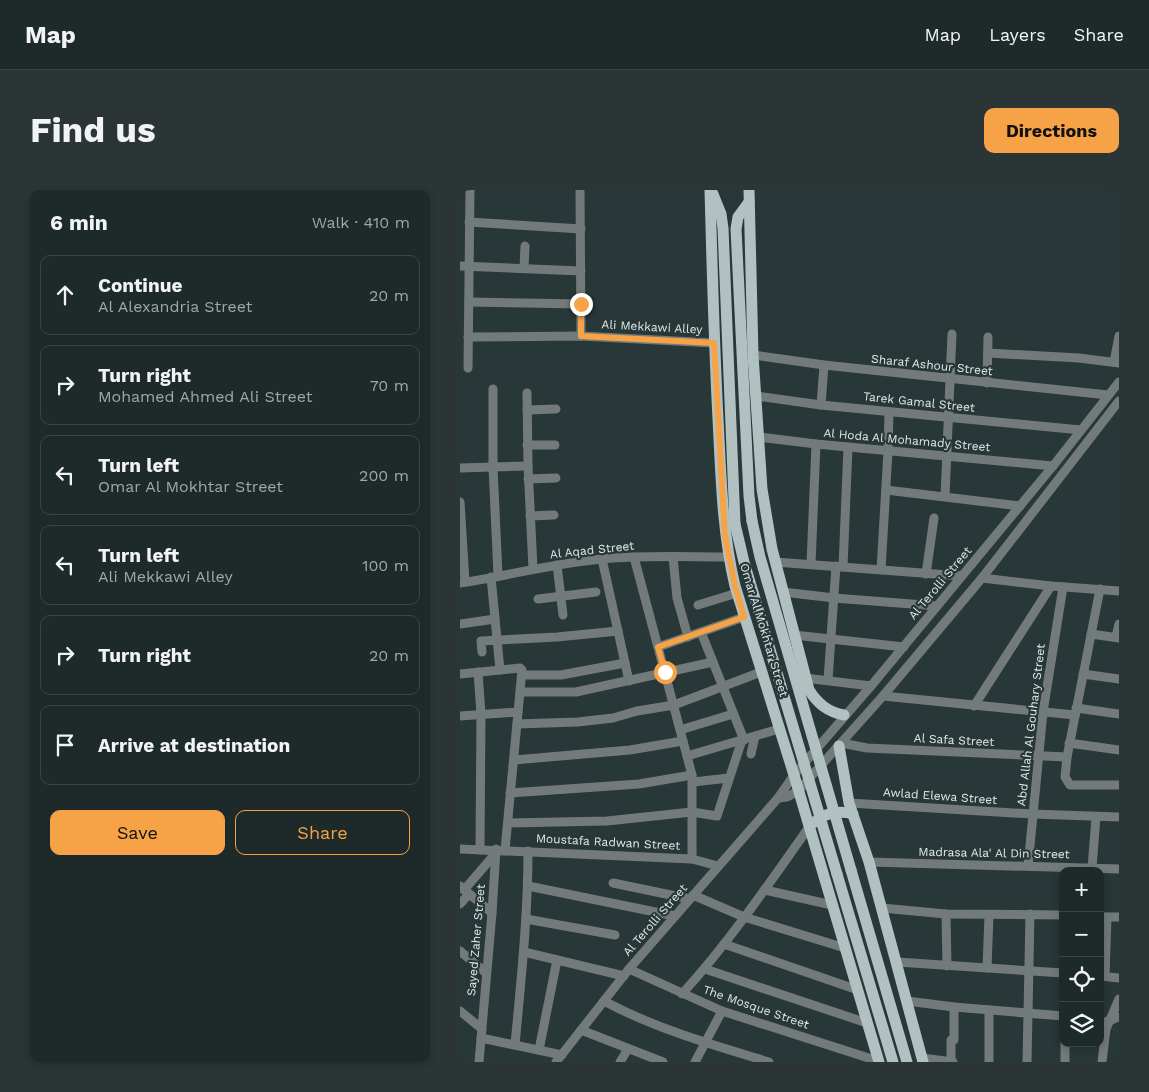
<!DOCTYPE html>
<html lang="en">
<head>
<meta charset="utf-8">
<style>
  :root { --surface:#1e2929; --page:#2b3535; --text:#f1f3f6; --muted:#a1a6a8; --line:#3c4546; --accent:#f6a247 }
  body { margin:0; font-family:"Work Sans",sans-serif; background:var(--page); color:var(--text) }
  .controls { position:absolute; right:15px; bottom:15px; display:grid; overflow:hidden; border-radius:10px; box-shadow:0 2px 8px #0003 }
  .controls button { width:45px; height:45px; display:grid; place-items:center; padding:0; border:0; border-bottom:1px solid var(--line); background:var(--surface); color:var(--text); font:25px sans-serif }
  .stop { position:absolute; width:15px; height:15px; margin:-11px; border:4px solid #f6a247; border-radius:50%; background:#fff }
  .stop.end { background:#f6a247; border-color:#fff; box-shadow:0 1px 5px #0008 }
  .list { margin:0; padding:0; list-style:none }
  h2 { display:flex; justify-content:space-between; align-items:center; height:65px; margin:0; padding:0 20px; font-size:21px }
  h2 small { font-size:16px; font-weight:400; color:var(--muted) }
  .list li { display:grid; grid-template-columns:32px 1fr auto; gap:15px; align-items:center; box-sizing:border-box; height:80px; margin:0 10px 10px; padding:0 10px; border:1px solid var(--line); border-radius:10px }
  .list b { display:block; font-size:19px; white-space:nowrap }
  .list p { margin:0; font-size:16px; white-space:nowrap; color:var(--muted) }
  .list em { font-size:16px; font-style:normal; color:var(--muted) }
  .actions { display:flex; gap:10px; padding:15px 20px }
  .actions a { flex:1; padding:11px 0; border:1px solid var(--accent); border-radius:10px; text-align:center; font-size:18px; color:var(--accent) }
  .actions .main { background:var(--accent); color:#111 }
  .icon { flex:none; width:28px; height:28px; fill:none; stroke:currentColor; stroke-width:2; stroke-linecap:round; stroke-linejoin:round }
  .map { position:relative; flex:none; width:659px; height:872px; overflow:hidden; border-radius:10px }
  header { display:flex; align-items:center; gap:30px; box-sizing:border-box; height:70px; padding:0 25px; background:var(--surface); border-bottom:1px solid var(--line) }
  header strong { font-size:24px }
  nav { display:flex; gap:28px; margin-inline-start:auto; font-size:18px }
  .intro { display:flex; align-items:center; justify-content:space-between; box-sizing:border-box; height:120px; padding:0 30px }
  h1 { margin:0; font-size:35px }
  .button { padding:12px 22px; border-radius:10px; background:var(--accent); color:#111; font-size:18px; font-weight:700 }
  main { display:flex; gap:30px; padding:0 30px }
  aside { flex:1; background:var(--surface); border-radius:10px; box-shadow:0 2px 8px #0003 }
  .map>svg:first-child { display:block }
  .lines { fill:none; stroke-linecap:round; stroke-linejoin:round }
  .minor { stroke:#737a7a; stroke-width:9 }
  .major { stroke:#b1c0c0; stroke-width:11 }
  .major-bridge { stroke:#b1c0c0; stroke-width:11 }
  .route { stroke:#f6a247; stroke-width:6 }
  .labels { text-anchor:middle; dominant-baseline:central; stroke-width:4.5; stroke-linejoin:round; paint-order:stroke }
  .street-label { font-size:12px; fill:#e0e9e9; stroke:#283737 }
</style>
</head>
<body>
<header>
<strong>Map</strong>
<nav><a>Map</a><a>Layers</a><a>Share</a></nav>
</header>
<div class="intro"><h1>Find us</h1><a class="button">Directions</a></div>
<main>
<aside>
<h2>6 min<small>Walk · 410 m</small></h2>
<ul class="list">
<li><svg class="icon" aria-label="ahead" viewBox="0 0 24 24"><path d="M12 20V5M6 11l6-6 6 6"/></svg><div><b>Continue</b><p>Al Alexandria Street</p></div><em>20 m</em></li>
<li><svg class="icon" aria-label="right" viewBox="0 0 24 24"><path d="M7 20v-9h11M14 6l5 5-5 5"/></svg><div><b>Turn right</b><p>Mohamed Ahmed Ali Street</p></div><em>70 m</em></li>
<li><svg class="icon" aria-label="left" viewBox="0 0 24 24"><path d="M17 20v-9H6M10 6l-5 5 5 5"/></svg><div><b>Turn left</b><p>Omar Al Mokhtar Street</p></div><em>200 m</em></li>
<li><svg class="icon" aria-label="left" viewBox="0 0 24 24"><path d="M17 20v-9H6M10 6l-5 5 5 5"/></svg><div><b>Turn left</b><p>Ali Mekkawi Alley</p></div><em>100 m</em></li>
<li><svg class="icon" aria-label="right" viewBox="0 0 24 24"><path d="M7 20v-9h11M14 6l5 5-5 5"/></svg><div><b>Turn right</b></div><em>20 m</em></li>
<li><svg class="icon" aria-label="arrive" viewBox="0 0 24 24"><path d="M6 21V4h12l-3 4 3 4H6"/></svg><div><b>Arrive at destination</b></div></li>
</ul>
<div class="actions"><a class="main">Save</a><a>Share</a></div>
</aside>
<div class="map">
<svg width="659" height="872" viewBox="0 0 659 872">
  <rect width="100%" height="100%" fill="#283737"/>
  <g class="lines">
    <g class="minor">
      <path d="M120 0 121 146"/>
      <path d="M9 32 121 39"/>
      <path d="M0 76 121 81"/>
      <path d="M64 78 65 56"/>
      <path d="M9 112 121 114"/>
      <path d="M8 147 121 146 254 153"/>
      <path d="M528 163 619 168 659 173"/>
      <path d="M293 165 364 175 648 205"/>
      <path d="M654 172 659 146"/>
      <path d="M8 178 10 0"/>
      <path d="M527 193 528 147"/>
      <path d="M33 199V277L38 385"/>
      <path d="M67 203 68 276 73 379"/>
      <path d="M296 206 361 215 621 240"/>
      <path d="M361 215 364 175"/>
      <path d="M67 220 96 219"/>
      <path d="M299 247 356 254 593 276"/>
      <path d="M67 255H95"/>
      <path d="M0 278 68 276"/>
      <path d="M68 289 96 288"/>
      <path d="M426 300 560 316"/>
      <path d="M485 306 492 144"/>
      <path d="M0 312 5 392"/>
      <path d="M70 326 94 325"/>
      <path d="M174 367 232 585V669"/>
      <path d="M213 367 217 408 228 447"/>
      <path d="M142 369 169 491"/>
      <path d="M315 372 502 386"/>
      <path d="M351 374 356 254"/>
      <path d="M97 375 103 425"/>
      <path d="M383 377 388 257"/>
      <path d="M421 380 428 261 429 222"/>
      <path d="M466 384 474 328"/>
      <path d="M31 387 40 480"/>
      <path d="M522 388 591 396 659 401"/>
      <path d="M0 393C48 386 94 373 143 369 184 365 226 367 268 367"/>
      <path d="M640 399 607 567 605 587 610 595H659"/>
      <path d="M323 402 374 408 477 416"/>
      <path d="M78 409 136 402"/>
      <path d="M238 415 277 403"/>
      <path d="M0 434 35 429"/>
      <path d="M241 442 284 550"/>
      <path d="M631 444 659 448"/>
      <path d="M334 445 444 457"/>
      <path d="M656 447 659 434"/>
      <path d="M198 457 284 427"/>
      <path d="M22 462 21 451 97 447 158 441"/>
      <path d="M18 482 21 524 20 660"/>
      <path d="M0 484 60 478 62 480 45 660"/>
      <path d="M623 484 659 489"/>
      <path d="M62 485H101L165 473"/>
      <path d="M345 488 411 496"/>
      <path d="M368 490 376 376"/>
      <path d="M60 502H116L253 472"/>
      <path d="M423 506 615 525"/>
      <path d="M514 516 591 396"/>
      <path d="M616 518 659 524"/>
      <path d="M0 526 58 522"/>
      <path d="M57 534 118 532 153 528 177 521 214 515 301 482"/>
      <path d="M220 540 273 524"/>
      <path d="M381 553 407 558 607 567"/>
      <path d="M609 553 659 560"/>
      <path d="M291 564 295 546"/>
      <path d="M227 566 319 539"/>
      <path d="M54 570 170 560 223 551"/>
      <path d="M233 592 269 588"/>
      <path d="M50 603 179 594 232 585"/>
      <path d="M318 608 327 607 338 601 423 506 522 388 659 211"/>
      <path d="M389 613 572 624 659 627"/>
      <path d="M48 633 147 631 232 622 257 626 282 550"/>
      <path d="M0 659 232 669 258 676"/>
      <path d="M409 672 659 679"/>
      <path d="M568 676 583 522 603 397"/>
      <path d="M632 678 636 627"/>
      <path d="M153 693 230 709"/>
      <path d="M0 696 32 723"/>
      <path d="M68 696 215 726"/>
      <path d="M4 700 35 664"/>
      <path d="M305 700 372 715"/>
      <path d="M233 705 284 727 385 758"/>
      <path d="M0 714 9 704"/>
      <path d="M422 718 486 724 603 725"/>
      <path d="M486 724 487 776"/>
      <path d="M640 727H659"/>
      <path d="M66 729 155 745"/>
      <path d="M264 754 398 800"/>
      <path d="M0 761 26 783"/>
      <path d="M64 762 164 786"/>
      <path d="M437 772 603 783"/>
      <path d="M527 778 529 725"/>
      <path d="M169 779 262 821 418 871"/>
      <path d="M245 779 407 833"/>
      <path d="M640 786 659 788"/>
      <path d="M645 786 647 727"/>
      <path d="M222 804C269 752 309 694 349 637"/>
      <path d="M144 811C196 839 253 855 309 872"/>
      <path d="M447 811 494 817 603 826"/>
      <path d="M0 821 22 839"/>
      <path d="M640 834 659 827"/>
      <path d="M121 840 203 872"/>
      <path d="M21 848 102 865"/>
      <path d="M55 855C61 790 68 726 68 661"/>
      <path d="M79 860 97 770"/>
      <path d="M462 868 493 872"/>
      <path d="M19 872 32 723 36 659"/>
      <path d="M96 872 169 779 318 608 334 585 411 496 593 276 659 192"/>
      <path d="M160 872 168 859"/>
      <path d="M235 872 262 821"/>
      <path d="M491 872V850H494V817"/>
      <path d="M529 872V820"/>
      <path d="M567 872 570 724"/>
      <path d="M605 872V853"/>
      <path d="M642 872 646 839 659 809"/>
    </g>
    <g class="major">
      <path d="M250 0C252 76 254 153 258 229 261 285 262 341 275 396L334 585 419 872"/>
      <path d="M289 0 293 165 302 299 312 359 349 500C358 514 368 522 384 525"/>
      <path d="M253 4 261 24 263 38 275 334"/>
      <path d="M289 12 278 27 276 39 289 306 292 331"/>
      <path d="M379 556 389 613 409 672 463 872"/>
      <path d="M353 633C365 623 378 620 393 624"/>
      <path d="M391 680 447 872"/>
      <path d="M377 684 433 872"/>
    </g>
    <g class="major-bridge">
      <path d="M292 331 300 367 391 680"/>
      <path d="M275 334 284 372 377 684"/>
    </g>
  </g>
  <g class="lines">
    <path class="route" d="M121 114V146L254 153 265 346 275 396 284 427 198 457 205 482"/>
  </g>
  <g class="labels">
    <g class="street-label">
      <text transform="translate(192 137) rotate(3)">Ali Mekkawi Alley</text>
      <text transform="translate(472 175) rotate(6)">Sharaf Ashour Street</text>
      <text transform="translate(459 212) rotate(6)">Tarek Gamal Street</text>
      <text transform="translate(447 250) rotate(5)">Al Hoda Al Mohamady Street</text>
      <text transform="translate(132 360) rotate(-6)">Al Aqad Street</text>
      <text transform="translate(480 393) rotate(-50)">Al Terolli Street</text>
      <text transform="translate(304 440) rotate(73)">Omar Al Mokhtar Street</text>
      <text transform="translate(571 535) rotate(-83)">Abd Allah Al Gouhary Street</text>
      <text transform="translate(494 550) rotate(3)">Al Safa Street</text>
      <text transform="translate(480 606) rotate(4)">Awlad Elewa Street</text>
      <text transform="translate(148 652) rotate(3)">Moustafa Radwan Street</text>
      <text transform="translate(534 663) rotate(1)">Madrasa Ala' Al Din Street</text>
      <text transform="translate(195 730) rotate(-49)">Al Terolli Street</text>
      <text transform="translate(16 750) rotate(-85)">Sayed Zaher Street</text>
      <text transform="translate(296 817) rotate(19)">The Mosque Street</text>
    </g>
  </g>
</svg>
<div class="controls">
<button>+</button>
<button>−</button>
<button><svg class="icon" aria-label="locate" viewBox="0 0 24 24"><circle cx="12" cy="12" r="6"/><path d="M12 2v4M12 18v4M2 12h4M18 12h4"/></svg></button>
<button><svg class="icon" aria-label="layers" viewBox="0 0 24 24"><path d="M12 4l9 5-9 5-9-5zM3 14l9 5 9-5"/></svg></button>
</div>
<div class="stop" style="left:205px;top:482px"></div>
<div class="stop end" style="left:121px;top:114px"></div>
</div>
</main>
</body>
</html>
